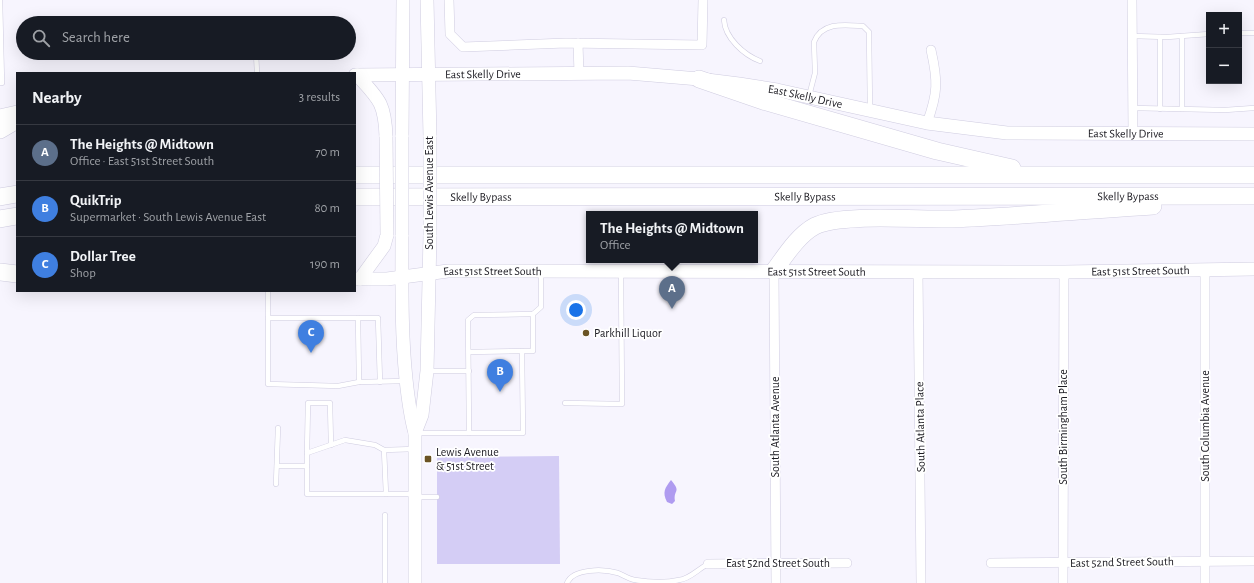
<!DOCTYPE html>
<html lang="en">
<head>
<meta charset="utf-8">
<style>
  :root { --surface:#171b24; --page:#242831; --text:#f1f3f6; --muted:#9ea1a6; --line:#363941; --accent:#2563eb }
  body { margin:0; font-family:"Alegreya Sans",sans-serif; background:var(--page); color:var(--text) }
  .controls { position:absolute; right:12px; top:12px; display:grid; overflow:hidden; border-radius:0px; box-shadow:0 4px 16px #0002 }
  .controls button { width:36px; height:36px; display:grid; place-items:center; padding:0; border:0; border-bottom:1px solid var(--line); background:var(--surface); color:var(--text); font:20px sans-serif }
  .you { position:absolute; left:576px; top:310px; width:14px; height:14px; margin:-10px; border:3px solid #fff; border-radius:50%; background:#1a73e8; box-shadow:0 0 0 6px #1a73e833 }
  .badge { display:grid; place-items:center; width:26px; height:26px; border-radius:50%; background:var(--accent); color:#fff; font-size:13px; font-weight:700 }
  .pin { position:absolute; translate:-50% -33px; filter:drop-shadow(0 1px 2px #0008) }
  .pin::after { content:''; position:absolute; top:21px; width:14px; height:12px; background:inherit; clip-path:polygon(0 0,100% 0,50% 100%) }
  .popup { position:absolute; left:586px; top:211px; width:172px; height:52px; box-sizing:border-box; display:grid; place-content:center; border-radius:0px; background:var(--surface); filter:drop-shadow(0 1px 3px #0005); font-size:13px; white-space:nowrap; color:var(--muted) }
  .popup b { font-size:15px; color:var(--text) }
  .popup::after { content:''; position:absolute; left:50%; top:100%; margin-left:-8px; border:8px solid transparent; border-top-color:var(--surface) }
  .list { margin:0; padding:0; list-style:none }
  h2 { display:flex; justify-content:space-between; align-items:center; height:52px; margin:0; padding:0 16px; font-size:17px }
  h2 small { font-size:13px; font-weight:400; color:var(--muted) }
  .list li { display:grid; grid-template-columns:26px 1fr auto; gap:12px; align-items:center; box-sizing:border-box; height:56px; padding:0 16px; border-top:1px solid var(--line) }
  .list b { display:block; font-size:15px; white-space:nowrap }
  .list p { margin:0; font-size:13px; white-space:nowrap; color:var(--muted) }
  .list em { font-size:13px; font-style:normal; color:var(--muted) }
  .icon { flex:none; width:22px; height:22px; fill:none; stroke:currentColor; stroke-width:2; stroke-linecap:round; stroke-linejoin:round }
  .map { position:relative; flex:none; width:1254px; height:583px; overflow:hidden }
  .search { position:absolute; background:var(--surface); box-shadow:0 4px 16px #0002; left:16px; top:16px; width:340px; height:44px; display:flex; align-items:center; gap:10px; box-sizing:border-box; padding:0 14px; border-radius:22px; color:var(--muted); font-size:15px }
  .panel { position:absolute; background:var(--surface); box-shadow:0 4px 16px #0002; left:16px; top:72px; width:340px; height:220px; border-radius:0px }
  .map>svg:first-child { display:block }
  .green { fill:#d4cdf5 }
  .water { fill:#af9bf0 }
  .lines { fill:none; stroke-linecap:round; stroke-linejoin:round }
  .lane-casing { stroke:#cfcce0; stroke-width:5.5 }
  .street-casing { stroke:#cfcce0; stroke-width:10 }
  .secondary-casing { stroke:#cfcce0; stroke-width:14 }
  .highway-casing { stroke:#cfcce0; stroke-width:18 }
  .lane { stroke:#fff; stroke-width:4.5 }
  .street { stroke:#fff; stroke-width:9 }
  .secondary { stroke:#fff; stroke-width:13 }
  .highway { stroke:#fff; stroke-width:17 }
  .secondary-bridge-casing { stroke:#cfcce0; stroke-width:14; stroke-linecap:butt }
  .secondary-bridge { stroke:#fff; stroke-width:13 }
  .poi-dot { fill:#6b5424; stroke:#fff; stroke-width:1.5 }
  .labels { text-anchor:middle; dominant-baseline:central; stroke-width:3.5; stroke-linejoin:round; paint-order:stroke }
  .street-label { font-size:12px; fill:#1b1a21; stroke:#fff }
  .poi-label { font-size:12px; fill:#1b1a21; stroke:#fff; text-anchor:start }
</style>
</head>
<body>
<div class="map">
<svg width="1254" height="583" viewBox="0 0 1254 583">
  <rect width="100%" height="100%" fill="#f7f5fe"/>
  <path class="green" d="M559 456 560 564H437V457Z"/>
  <path class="water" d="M671 480C682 493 673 489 675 501L672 504 667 502C662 492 665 488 671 480Z"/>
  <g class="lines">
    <g class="lane-casing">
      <g id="lane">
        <path d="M724 20C725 38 744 55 760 61"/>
        <path d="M1239 33H1254"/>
        <path d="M1132 36 1167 37 1209 34"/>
        <path d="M1160 37V109"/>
        <path d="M256 53 257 73"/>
        <path d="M0 83H2L0 0"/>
        <path d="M809 96 815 73 814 42C822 21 846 25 863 26L869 32 870 110"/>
        <path d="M1133 108 1225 110 1254 108"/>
        <path d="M1182 109V36"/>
        <path d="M268 291V384L338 386 359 382 405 381"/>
        <path d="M268 318H378L380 382"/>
        <path d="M358 318 359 382"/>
        <path d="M469 352 522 351"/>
        <path d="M428 371H469"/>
        <path d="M565 403 622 404 621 272"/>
        <path d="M416 433H523L522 351H533V314L541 307V272"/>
        <path d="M469 433 468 320 474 315 533 314"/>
        <path d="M414 449 384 450 375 445 345 440 307 453V494H414"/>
        <path d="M384 450 386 494"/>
        <path d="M307 453 308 403H330L331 445"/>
        <path d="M277 466H307"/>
        <path d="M276 484 278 428"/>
        <path d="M417 497H437"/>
        <path d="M385 515V583"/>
        <path d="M567 583C573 568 604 569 618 573 623 575 629 579 635 580 648 582 666 583 679 580 690 579 698 569 708 564"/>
      </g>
    </g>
    <g class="street-casing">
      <g id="street">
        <path d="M449 0 450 34 463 47 566 43 702 45 703 0"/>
        <path d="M1132 0 1133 134"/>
        <path d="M578 43 579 74"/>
        <path d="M927 123C938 93 938 81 931 50"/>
        <path d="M774 271 776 583"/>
        <path d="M918 271 921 583"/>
        <path d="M991 563 1254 561"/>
        <path d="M708 564 847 563"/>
        <path d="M1063 583 1064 272"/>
        <path d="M1205 583V270"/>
      </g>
    </g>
    <g class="secondary-casing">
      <g id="secondary">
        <path d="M427 0 430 137"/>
        <path id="s1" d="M355 75 628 73 699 79 739 84 777 90 927 123 1007 133 1254 134"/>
        <path d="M357 75C379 99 385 103 386 137"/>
        <path d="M0 116 17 112"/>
        <path d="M402 137 403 0"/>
        <path d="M402 235C402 283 401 331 406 379 408 398 410 415 415 433V583"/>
        <path id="s2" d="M355 279H387L448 271 1064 272 1254 269"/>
        <path d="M360 279 384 246 387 235"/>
        <path d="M415 433 422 415 427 371 430 235"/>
      </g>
    </g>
    <g class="highway-casing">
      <g id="highway">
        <path d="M699 79 763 101 937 151 1012 168"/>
        <path d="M0 130 17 120"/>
        <path d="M355 175H1254"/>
        <path d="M0 197 17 194"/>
        <path id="s3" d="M355 197 1254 196"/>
        <path d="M0 219 17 216"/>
        <path d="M774 271C785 256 798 235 815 226 840 213 921 220 953 219 1020 216 1086 210 1153 206"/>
        <path d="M0 272 17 274"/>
      </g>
    </g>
    <use href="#lane" class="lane"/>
    <use href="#street" class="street"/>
    <use href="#secondary" class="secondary"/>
    <use href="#highway" class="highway"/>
    <g class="secondary-bridge-casing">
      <g id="secondary-bridge">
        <path d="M386 137 387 235"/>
        <path d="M402 137V235"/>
        <path d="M430 137V235"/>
      </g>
    </g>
    <use href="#secondary-bridge" class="secondary-bridge"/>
  </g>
  <g class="poi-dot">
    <circle cx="586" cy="333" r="4"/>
    <rect x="424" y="455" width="8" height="8" rx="2"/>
  </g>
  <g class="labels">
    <g class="street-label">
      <text stroke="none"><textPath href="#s1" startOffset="128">East Skelly Drive</textPath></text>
      <text stroke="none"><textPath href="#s1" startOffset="452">East Skelly Drive</textPath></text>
      <text stroke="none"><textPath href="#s1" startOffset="776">East Skelly Drive</textPath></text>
      <text transform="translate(429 193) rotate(-90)">South Lewis Avenue East</text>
      <text stroke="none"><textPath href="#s3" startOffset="450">Skelly Bypass</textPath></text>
      <text stroke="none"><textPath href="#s3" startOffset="773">Skelly Bypass</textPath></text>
      <text stroke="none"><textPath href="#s3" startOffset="126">Skelly Bypass</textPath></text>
      <text stroke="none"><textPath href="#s2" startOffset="138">East 51st Street South</textPath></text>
      <text stroke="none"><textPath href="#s2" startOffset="462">East 51st Street South</textPath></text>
      <text stroke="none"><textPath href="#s2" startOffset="786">East 51st Street South</textPath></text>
      <text transform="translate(1205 426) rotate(-90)">South Columbia Avenue</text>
      <text transform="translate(775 427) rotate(-90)">South Atlanta Avenue</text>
      <text transform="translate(920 427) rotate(-91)">South Atlanta Place</text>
      <text transform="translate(1063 427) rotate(-90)">South Birmingham Place</text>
      <text transform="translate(1122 562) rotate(-1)">East 52nd Street South</text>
      <text x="778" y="563">East 52nd Street South</text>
    </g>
    <g class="poi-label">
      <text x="594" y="333">Parkhill Liquor</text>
      <text x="436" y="452">Lewis Avenue<tspan x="436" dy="14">&amp; 51st Street</tspan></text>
    </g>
  </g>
</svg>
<div class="controls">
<button>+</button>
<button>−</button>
</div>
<div class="you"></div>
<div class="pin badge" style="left:672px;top:309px;background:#5c6f8a">A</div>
<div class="popup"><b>The Heights @ Midtown</b>Office</div>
<div class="pin badge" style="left:500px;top:392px;background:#3f7fe0">B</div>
<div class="pin badge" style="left:311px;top:353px;background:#3f7fe0">C</div>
<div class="search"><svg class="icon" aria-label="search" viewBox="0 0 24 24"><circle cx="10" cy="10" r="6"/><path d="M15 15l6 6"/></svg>Search here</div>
<section class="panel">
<h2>Nearby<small>3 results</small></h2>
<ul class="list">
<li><span class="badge" style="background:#5c6f8a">A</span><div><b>The Heights @ Midtown</b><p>Office · East 51st Street South</p></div><em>70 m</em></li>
<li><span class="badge" style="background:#3f7fe0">B</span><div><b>QuikTrip</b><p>Supermarket · South Lewis Avenue East</p></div><em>80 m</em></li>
<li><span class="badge" style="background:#3f7fe0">C</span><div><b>Dollar Tree</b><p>Shop</p></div><em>190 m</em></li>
</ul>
</section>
</div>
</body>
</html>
